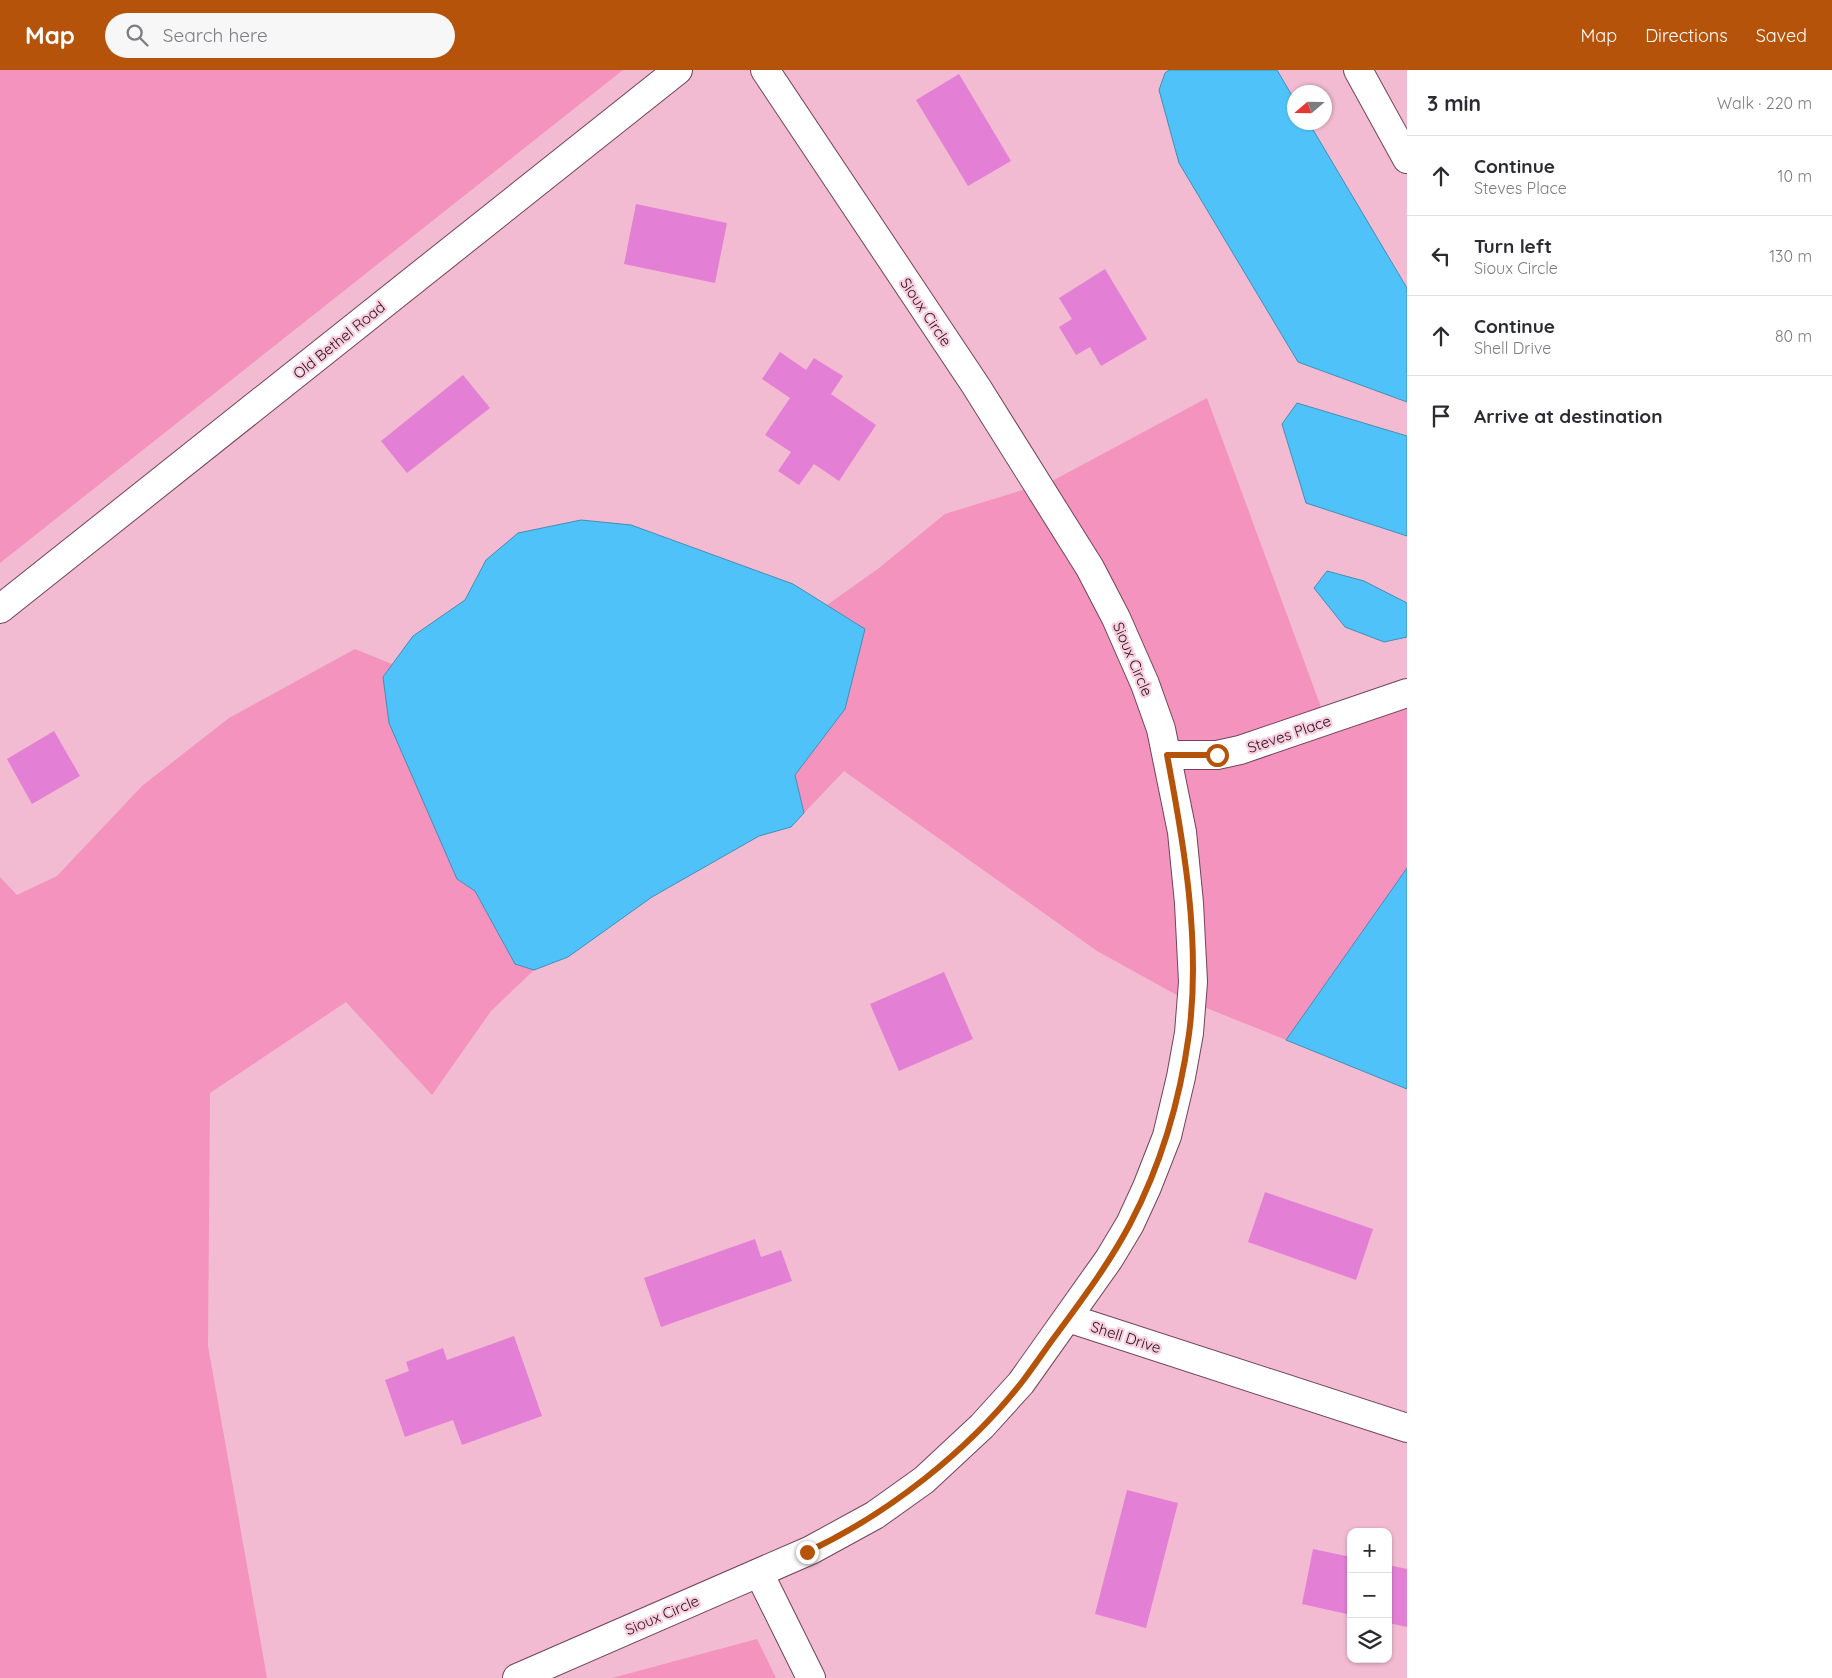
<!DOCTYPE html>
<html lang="en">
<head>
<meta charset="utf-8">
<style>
  :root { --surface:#fff; --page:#f7f7f7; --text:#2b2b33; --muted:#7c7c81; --line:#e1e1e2; --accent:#b45309 }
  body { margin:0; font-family:Quicksand,sans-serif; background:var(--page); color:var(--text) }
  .controls { position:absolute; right:15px; bottom:15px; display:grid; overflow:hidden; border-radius:10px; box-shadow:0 1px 4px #0004 }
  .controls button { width:45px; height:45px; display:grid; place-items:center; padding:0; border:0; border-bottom:1px solid var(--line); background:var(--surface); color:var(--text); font:25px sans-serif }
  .compass { position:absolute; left:1287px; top:15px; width:45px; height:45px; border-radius:50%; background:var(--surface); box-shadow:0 1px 4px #0004; rotate:250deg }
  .stop { position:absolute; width:15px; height:15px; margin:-11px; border:4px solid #b45309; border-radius:50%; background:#fff }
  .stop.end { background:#b45309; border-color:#fff; box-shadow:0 1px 5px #0008 }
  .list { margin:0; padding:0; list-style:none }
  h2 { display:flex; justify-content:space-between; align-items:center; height:65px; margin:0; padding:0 20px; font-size:21px }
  h2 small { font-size:16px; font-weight:400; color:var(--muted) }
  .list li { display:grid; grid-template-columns:32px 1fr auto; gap:15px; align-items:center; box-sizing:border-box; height:80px; padding:0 20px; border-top:1px solid var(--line) }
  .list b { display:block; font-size:19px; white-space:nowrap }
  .list p { margin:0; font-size:16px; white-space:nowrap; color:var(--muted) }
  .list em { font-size:16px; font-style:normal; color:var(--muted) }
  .icon { flex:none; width:28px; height:28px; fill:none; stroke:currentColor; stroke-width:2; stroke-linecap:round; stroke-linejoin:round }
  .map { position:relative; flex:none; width:1407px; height:1608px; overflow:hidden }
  header { display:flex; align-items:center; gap:30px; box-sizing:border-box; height:70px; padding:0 25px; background:var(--accent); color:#fff }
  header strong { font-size:24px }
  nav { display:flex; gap:28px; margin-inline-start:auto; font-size:18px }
  .search { width:350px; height:45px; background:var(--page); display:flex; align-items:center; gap:12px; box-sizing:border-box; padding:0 18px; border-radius:28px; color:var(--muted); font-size:19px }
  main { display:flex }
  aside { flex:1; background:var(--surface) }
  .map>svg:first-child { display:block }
  .green { fill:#f393be }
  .water { fill:#4fc3f9; stroke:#428eb6 }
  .building { fill:#e380d6 }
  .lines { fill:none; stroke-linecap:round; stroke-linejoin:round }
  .minor-casing { stroke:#734459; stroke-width:30 }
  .minor { stroke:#fff; stroke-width:28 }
  .route { stroke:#b45309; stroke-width:6 }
  .labels { text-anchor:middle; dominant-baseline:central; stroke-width:4.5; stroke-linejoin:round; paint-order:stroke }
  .street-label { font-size:15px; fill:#24111a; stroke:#f9ccde }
</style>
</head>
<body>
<header>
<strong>Map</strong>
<div class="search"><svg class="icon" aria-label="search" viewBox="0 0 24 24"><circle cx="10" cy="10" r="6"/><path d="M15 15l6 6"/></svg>Search here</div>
<nav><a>Map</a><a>Directions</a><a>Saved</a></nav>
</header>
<main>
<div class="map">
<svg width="1407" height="1608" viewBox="0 0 1407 1608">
  <rect width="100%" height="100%" fill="#f2bbd2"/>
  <g class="green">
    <path d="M0 0H623L0 493Z"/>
    <path d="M1207 328 1325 648 1407 619V798L1286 970 1184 929 1097 881 844 701 804 743 795 705 845 639 865 559 827 535 879 498 945 444 1052 411Z"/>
    <path d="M355 579 392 594 383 607 457 809 475 821 515 894 534 900 491 941 432 1025 346 932 210 1023 208 1276 267 1608H0V807L17 825 57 806 142 716 229 648Z"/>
    <path d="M757 1569 776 1608H612Z"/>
  </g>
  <g class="water">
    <path d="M1169 0H1277L1294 29V52L1309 53 1407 218V332L1298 292 1179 93 1159 20 1165 3Z"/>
    <path d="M1297 333 1407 366V466L1306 433 1282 354Z"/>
    <path d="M581 450 631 455 793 514 865 559 845 639 795 705 804 743 791 757 759 766 652 827 568 887 534 900 515 894 475 821 457 809 389 653 383 607 413 566 465 530 486 490 518 463Z"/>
    <path d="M1327 501 1364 511 1407 533V567L1384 572 1345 557 1314 518Z"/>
    <path d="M1407 798V1019L1286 970Z"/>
  </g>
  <g class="building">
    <path d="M959 4 1011 91 968 116 916 30Z"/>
    <path d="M636 134 727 153 715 213 624 194Z"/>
    <path d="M1105 199 1147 269 1101 296 1090 277 1076 285 1059 257 1072 249 1059 228Z"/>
    <path d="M780 282 806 300 814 288 843 306 831 324 876 355 839 411 814 394 799 415 778 401 791 382 765 365 790 328 762 309Z"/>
    <path d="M463 305 490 338 407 403 381 371Z"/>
    <path d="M54 661 80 706 32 734 7 689Z"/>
    <path d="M944 902 973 969 899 1001 870 934Z"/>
    <path d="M1265 1122 1373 1159 1356 1210 1248 1172Z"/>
    <path d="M755 1169 761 1187 781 1180 792 1211 661 1257 644 1208Z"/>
    <path d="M514 1266 542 1346 462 1375 453 1350 405 1367 385 1310 409 1301 406 1292 443 1278 447 1290Z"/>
    <path d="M1127 1420 1178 1433 1146 1558 1095 1544Z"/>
    <path d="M1313 1479 1351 1487V1545L1302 1534Z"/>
    <path d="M1388 1495 1407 1499V1557L1388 1553Z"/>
  </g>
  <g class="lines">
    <g class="minor-casing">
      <g id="minor">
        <path d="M1358 0 1407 89"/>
        <path d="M0 539 678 0"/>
        <path d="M1167 685H1217L1240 680 1407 623"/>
        <path d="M1068 1248 1407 1358"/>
        <path d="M759 1503 811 1608"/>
        <path d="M517 1608 811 1480 875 1445 924 1410 982 1356 1021 1313 1109 1189 1130 1154 1147 1117 1167 1066 1181 1007 1189 963 1193 912 1189 833 1182 762 1161 659 1145 614 1116 548 1090 498 976 316 765 0"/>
      </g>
    </g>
    <use href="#minor" class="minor"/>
  </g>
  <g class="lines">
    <path class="route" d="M807 1482C888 1444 967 1382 1022 1312 1035 1295 1046 1278 1059 1261 1084 1227 1110 1192 1130 1154 1161 1095 1180 1030 1189 964 1201 873 1184 774 1167 685H1217"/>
  </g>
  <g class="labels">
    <g class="street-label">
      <text transform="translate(926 242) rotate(56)">Sioux Circle</text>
      <text transform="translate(339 270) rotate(-39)">Old Bethel Road</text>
      <text transform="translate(1133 589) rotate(67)">Sioux Circle</text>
      <text transform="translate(1289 664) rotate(-19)">Steves Place</text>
      <text transform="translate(1126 1267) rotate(18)">Shell Drive</text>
      <text transform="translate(662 1545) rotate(-23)">Sioux Circle</text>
    </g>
  </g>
</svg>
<div class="controls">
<button>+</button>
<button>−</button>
<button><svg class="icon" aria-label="layers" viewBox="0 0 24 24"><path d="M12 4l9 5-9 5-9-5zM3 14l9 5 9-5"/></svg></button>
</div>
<svg class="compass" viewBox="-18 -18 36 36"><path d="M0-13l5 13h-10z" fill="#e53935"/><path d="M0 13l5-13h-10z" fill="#7c7c81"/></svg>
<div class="stop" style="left:1217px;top:685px"></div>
<div class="stop end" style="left:807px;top:1482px"></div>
</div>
<aside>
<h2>3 min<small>Walk · 220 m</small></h2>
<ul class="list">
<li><svg class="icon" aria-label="ahead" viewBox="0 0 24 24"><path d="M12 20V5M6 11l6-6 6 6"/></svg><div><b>Continue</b><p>Steves Place</p></div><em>10 m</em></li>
<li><svg class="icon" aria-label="left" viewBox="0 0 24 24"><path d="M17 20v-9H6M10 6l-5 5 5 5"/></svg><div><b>Turn left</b><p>Sioux Circle</p></div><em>130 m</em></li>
<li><svg class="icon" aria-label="ahead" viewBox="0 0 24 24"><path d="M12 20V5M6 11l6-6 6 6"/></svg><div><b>Continue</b><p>Shell Drive</p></div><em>80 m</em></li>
<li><svg class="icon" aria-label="arrive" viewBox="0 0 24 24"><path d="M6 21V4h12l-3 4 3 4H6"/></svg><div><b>Arrive at destination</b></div></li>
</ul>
</aside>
</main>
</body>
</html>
